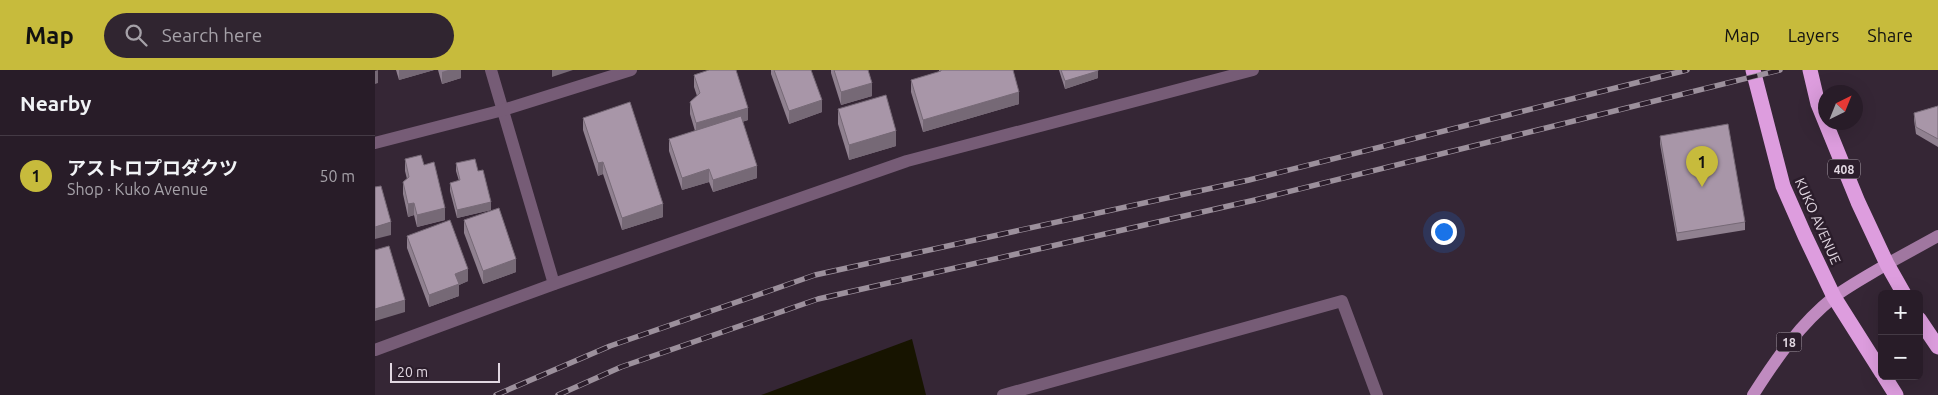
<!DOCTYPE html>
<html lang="en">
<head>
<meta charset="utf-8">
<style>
  :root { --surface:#281c28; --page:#302530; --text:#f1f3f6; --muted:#a5a1a8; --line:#443a45; --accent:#c7bb3c }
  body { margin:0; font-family:Ubuntu,"Noto Sans JP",sans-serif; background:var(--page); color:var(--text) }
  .controls { position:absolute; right:15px; bottom:15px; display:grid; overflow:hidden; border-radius:8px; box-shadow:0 5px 20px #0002 }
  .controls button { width:45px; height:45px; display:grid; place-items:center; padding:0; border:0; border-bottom:1px solid var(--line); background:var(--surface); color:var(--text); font:25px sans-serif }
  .compass { position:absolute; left:1443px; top:15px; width:45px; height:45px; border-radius:50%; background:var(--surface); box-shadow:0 5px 20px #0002; rotate:43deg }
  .scale { position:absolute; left:15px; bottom:12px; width:110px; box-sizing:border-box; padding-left:5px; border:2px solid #e1d7e1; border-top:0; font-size:14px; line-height:18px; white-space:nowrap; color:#e1d7e1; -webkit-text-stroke:4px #2b1d2b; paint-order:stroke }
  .you { position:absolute; left:1068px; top:161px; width:18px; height:18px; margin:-12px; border:4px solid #fff; border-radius:50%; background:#1a73e8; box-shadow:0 0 0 8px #1a73e833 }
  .badge { display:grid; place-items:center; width:32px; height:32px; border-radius:50%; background:var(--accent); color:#111; font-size:16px; font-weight:700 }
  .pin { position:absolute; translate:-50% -41px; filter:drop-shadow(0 1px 2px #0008) }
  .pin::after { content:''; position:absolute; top:26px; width:18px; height:15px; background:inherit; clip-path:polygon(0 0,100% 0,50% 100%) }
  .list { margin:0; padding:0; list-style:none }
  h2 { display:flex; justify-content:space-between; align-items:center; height:65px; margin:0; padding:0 20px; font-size:21px }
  h2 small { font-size:16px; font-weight:400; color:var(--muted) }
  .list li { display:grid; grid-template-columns:32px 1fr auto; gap:15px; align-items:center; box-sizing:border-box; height:80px; padding:0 20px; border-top:1px solid var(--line) }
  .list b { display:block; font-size:19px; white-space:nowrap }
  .list p { margin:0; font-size:16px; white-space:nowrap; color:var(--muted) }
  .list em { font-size:16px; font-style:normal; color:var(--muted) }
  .icon { flex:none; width:28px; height:28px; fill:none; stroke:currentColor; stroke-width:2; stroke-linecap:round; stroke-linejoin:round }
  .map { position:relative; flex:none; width:1563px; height:325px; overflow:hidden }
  header { display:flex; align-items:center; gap:30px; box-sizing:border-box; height:70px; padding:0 25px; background:var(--accent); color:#111 }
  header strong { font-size:24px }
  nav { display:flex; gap:28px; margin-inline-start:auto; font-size:18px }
  .search { width:350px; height:45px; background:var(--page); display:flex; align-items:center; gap:12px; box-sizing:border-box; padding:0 18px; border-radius:28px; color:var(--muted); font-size:19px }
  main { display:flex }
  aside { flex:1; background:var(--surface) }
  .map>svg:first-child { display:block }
  .water { fill:#171400 }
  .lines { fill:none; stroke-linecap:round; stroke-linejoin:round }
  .street { stroke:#765c76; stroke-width:12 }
  .secondary { stroke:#a077a0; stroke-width:12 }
  .primary { stroke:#c08bc0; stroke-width:12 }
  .highway { stroke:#dd9dde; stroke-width:15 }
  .rail-casing { stroke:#9c909c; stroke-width:5.5 }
  .rail { stroke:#2b1d2b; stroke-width:4; stroke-dasharray:11; stroke-linecap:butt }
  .wall { fill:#908190 }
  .shaded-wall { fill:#766976 }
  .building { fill:#a896a8; stroke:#766976 }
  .labels { text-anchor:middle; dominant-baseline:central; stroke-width:5; stroke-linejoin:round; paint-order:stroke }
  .shield { fill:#2b1d2b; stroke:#aa9faa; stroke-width:1 }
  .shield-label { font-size:12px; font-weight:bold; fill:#e1d7e1 }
  .street-label { font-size:14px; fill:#e1d7e1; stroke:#2b1d2b }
</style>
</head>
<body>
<header>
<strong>Map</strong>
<div class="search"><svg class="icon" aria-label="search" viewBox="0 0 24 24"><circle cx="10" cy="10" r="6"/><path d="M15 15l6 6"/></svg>Search here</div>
<nav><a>Map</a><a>Layers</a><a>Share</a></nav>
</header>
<main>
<aside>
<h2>Nearby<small></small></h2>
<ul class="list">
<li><span class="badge">1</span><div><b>アストロプロダクツ</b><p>Shop · Kuko Avenue</p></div><em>50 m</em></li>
</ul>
</aside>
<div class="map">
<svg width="1563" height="325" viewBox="0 0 1563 325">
  <rect width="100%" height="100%" fill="#352635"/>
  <path class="water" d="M537 269 551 325H386Z"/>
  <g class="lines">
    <g class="street">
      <path d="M116 0 179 214"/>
      <path d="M0 73 128 40 256 0"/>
      <path d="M0 280 179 214 532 91 878 0"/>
      <path d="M628 325 967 231 1002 325"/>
    </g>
    <path class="secondary" d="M1512 194 1563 166"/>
    <path class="primary" d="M1378 325C1401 289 1425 254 1459 227 1475 215 1494 205 1512 194"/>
    <g class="highway">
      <path d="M1378 0 1408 116 1430 166 1459 227 1507 303"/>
      <path d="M1435 0 1443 34 1483 132 1512 194 1529 224"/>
      <path d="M1544 249 1563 277"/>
      <path d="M1509 306 1521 325"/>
    </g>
    <g class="rail-casing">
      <g id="rail">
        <path d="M121 325 235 276 440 205 874 110 1312 0"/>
        <path d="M183 325 246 297 443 229 880 130 1405 0"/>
      </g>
    </g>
    <use href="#rail" class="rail"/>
  </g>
  <g class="wall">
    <path d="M21 0H59L24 10Z"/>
    <path d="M63 0H86V8L67 14Z"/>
    <path d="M396 0H436L447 42 414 54 396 4Z"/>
    <path d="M456 0H493L497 26 466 35 456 3Z"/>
    <path d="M564 0H638L644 34 548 62 536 22V10L564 2Z"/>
    <path d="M684 0H723V8L690 19Z"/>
    <path d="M319 5 373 50 367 52 382 108 338 122 334 112 307 120 294 81V69L320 61 315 44V32L322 26 319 17Z"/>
    <path d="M1563 36V77L1541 64 1539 50V43Z"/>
    <path d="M463 39 521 76 474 90 463 54Z"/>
    <path d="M208 48 288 147 247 160 228 104 223 106 208 60Z"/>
    <path d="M1285 66 1370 152V160L1302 171 1285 74Z"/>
    <path d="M30 89 49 95 70 150 42 157 39 145 33 147 28 124V112L32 109 30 101Z"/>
    <path d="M81 93 103 101 116 140 82 148 75 121V113L84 111 81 101Z"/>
    <path d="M89 150 141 202 108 214 89 163Z"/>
    <path d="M32 166 93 211 84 215V226L54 237 32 178Z"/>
  </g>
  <g class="shaded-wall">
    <path d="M3 0V13L0 14V1Z"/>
    <path d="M24 0H59L24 10Z"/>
    <path d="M73 0H86V8L67 14V2Z"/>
    <path d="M177 0H198L177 7Z"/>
    <path d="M723 1V8L690 19V11Z"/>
    <path d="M497 13V26L466 35V22Z"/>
    <path d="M644 22V34L548 62V50Z"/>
    <path d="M447 30V42L414 54V41Z"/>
    <path d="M373 38V50L321 66V53Z"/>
    <path d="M521 61V76L474 90V75Z"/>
    <path d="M228 92V104L223 106V93Z"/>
    <path d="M382 96V108L338 122V110Z"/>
    <path d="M334 99V112L307 120V108Z"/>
    <path d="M116 132V140L82 148V140Z"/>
    <path d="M39 133V145L33 147V134Z"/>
    <path d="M288 134V147L247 160V148Z"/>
    <path d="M70 138V150L42 157V145Z"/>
    <path d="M16 152V165L0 169V157Z"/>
    <path d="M141 189V202L108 214V201Z"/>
    <path d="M93 199V211L84 215V226L54 237V225L80 204Z"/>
    <path d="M30 230V242L0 251V239Z"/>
  </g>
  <g class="building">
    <path d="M334 0H361L373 38 321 53 315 32 325 23 319 5Z"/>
    <path d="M399 0H436L447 30 414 41Z"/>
    <path d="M459 0H493L497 13 466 22Z"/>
    <path d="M566 0H638L644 22 548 50 536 10 566 1Z"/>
    <path d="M686 0H723V1L690 11Z"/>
    <path d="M511 25 521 61 474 75 463 39Z"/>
    <path d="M255 32 288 134 247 148 228 92 223 93 208 48Z"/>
    <path d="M1563 36V69L1541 57 1539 43Z"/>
    <path d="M366 46 382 96 338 110 334 99 307 108 294 69Z"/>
    <path d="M1353 54 1370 152 1302 163 1285 66Z"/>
    <path d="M46 85 49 95 59 92 70 138 42 145 39 133 33 134 28 112 34 107 30 89Z"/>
    <path d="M100 89 103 101 108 100 116 132 82 140 75 113 85 110 81 93Z"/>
    <path d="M6 116 16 152 0 157V117Z"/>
    <path d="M124 138 141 189 108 201 89 150Z"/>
    <path d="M75 150 93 199 80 204 84 214 54 225 32 166Z"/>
    <path d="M14 176 30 230 0 239V180Z"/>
  </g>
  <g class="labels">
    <g class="shield">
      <rect x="1453" y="89.5" width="32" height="19" rx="4"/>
      <rect x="1401.5" y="262.5" width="25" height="19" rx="4"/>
    </g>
    <g class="shield-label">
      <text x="1469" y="99">408</text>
      <text x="1414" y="272">18</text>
    </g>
    <g class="street-label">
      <text transform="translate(1443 151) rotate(66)">KUKO AVENUE</text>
    </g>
  </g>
</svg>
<div class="controls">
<button>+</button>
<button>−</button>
</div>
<svg class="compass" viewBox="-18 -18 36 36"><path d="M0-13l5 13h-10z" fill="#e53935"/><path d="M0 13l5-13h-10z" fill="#a5a1a8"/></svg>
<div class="scale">20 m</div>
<div class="you"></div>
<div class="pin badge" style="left:1327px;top:117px">1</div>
</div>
</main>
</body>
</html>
